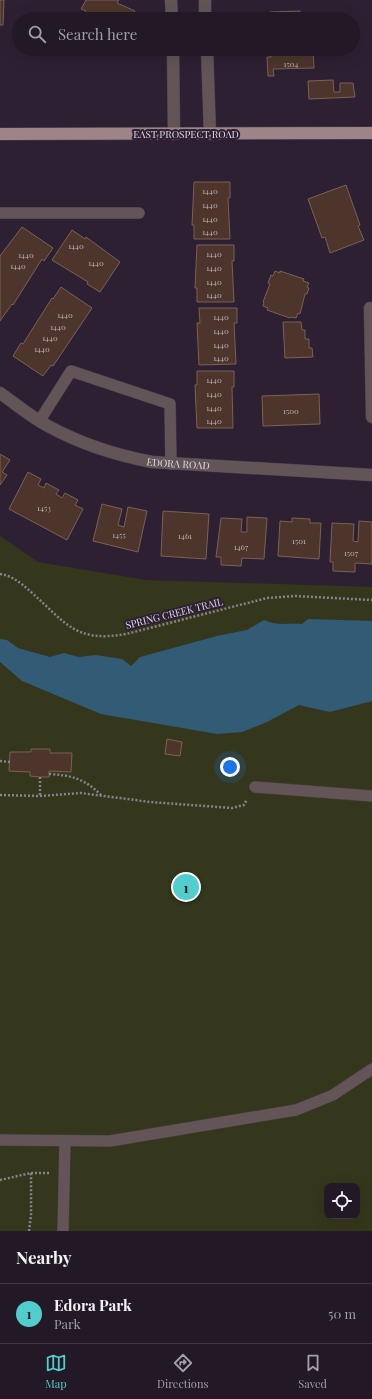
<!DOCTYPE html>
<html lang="en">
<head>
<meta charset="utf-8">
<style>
  :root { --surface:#221826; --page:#2e2532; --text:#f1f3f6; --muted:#a2a0a7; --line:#3f3743; --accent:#52cdce }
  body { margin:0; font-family:"Playfair Display",serif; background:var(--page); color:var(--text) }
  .controls { position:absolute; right:12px; bottom:12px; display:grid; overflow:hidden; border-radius:8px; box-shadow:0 4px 16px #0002 }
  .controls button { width:36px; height:36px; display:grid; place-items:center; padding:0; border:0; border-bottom:1px solid var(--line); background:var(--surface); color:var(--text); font:20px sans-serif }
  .you { position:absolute; left:230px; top:767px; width:14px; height:14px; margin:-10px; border:3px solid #fff; border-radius:50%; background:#1a73e8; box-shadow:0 0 0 6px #1a73e833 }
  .badge { display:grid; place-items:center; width:26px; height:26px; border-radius:50%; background:var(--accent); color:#111; font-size:13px; font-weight:700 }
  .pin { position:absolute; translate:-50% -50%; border:2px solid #fff; box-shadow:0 1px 4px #0006 }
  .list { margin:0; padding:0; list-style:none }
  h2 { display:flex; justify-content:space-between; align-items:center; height:52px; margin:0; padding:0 16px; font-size:17px }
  h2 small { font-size:13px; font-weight:400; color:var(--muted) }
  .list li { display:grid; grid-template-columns:26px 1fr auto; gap:12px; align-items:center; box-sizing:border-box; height:60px; padding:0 16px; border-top:1px solid var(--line) }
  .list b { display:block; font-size:15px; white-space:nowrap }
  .list p { margin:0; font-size:13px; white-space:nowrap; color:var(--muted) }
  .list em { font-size:13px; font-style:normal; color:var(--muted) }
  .icon { flex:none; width:22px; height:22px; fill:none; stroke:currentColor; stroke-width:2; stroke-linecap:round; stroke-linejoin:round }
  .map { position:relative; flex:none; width:372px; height:1231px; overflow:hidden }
  .search { position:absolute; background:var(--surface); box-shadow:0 4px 16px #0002; left:12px; right:12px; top:12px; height:44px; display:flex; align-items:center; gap:10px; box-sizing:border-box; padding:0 14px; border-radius:22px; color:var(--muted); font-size:15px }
  .sheet { height:112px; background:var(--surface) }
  nav { display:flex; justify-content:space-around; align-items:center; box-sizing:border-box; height:56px; border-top:1px solid var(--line); background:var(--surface); font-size:11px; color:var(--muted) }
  nav a { display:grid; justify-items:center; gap:2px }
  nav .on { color:var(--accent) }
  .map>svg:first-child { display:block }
  .green { fill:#35371c; fill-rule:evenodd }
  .water { fill:#325b76 }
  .building { fill:#4d352b; stroke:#7b6156 }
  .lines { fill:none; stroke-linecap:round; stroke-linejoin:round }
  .lane-casing { stroke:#4b3e50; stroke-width:12 }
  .street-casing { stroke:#4b3e50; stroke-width:13 }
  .primary-casing { stroke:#4b3e50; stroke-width:13 }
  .path { stroke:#8b8090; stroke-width:2.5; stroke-dasharray:2 2; stroke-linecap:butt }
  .lane { stroke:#635557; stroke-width:11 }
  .street { stroke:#635557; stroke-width:12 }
  .primary { stroke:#9e8486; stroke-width:12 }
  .labels { text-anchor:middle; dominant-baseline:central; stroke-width:4; stroke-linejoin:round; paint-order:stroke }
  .number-label { font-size:8px; fill:#bdb0b7 }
  .street-label { font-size:10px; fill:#e2d9e6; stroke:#2e2033 }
</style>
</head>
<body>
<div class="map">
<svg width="372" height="1231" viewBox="0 0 372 1231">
  <rect width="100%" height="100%" fill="#2e2033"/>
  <path class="green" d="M0 536 38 562 145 580 372 587V1231H0ZM327 1186H357V1216H327Z"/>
  <path class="water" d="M308 619 372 621V701L330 712 299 705 267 722 242 732 217 734 101 714 22 681 0 662V639L7 640 18 648 50 657 64 653 79 657 95 655 122 659 131 666 140 657 217 636 247 630 264 620C276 626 289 623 302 624Z"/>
  <g class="building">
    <path d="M0 0H4L3 25H0Z"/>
    <path d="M86 0H119L117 3 135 11 131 19H82L86 11 81 9Z"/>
    <path d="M300 11V19H271L270 12Z"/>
    <path d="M268 49H313L314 68 273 69 274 76H268L267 57H271L270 51Z"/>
    <path d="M333 80 334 92H340V83H353L355 97 309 99 308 81Z"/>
    <path d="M194 182H230V198H228L230 239H194V225H192Z"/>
    <path d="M346 185 360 225 358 226 364 240 330 253 325 237 322 238 308 199Z"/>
    <path d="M22 227 53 248 44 261 42 259 13 305 12 304 0 321V256Z"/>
    <path d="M72 230 85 239 86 237 120 262 100 292 87 284 88 282 52 260Z"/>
    <path d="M197 245H234V261H232L234 302H197V288H195Z"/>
    <path d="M275 271 280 273V271L304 279 303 281 309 283 307 287 309 288 307 294H305L300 314 298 313 296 318 291 317 290 318 267 310 268 308 263 306 264 302H263L270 284 268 283 271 275 273 276Z"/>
    <path d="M61 287 92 308 53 366 51 365 43 376 13 356 21 343 23 344 52 298 53 299Z"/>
    <path d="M199 308H237V323H234L236 364 199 365 197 323H200Z"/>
    <path d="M283 322H301L302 330H305V339H309V348H312L313 357 285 358Z"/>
    <path d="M197 371H234V387H232L233 428H197L195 385H197Z"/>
    <path d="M319 394 320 424 263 426 262 396Z"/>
    <path d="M0 454 10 460 2 472 7 475 0 485Z"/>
    <path d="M28 472 41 479 38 485 44 488 46 483 59 490 56 494 62 498 65 493 78 500 75 505 83 509 67 540 9 509Z"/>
    <path d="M102 504 122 509 118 525 124 527 128 507 147 511 138 552 93 541Z"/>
    <path d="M163 511 209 514 206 559 161 556Z"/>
    <path d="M247 517 267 518 264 559 242 558 241 566 221 565V557H216L221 518 242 519 241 532H247Z"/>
    <path d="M292 518 310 519V523H321L319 559 278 556 280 521 292 522Z"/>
    <path d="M359 521 372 522V564L355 563V572L333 571V562H330L332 523 354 524 353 541 358 542Z"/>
    <path d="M167 739 182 742 180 756 165 754Z"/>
    <path d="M31 749H50V753H72L71 772 49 771V777H40L30 776V772L9 771 10 752H31Z"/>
  </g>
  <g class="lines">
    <g class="lane-casing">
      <g id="lane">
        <path d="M0 213H139"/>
        <path d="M40 420 71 371 170 404 171 464"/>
        <path d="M255 787 372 796"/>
        <path d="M0 1140 110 1141 296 1110 333 1095 372 1069"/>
        <path d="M63 1231 65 1141"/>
      </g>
    </g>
    <g class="street-casing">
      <g id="street">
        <path d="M171 0 172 19"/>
        <path d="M205 0V19"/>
        <path d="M173 49 174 134"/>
        <path d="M207 49 210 134"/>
        <path d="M370 308 372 417"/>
        <path id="s1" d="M0 393C16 404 31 417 48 426 81 444 115 455 152 462L372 475"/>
      </g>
    </g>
    <g class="primary-casing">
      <path id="primary" d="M0 134 372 133"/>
    </g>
    <g class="path">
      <path d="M0 574C13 576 22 584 31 592 66 623 75 643 126 634L267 598 295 596 372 600"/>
      <path d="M0 761 10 762"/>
      <path d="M49 774C71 775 85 779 101 795"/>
      <path d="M40 777V796"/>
      <path d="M0 795 40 796 81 793 150 802 232 808 244 805 247 799"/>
      <path d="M31 1173H50"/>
      <path d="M0 1180 31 1173V1215L29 1231"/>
    </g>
    <use href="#lane" class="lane"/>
    <use href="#street" class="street"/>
    <use href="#primary" class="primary"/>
  </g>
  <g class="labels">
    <g class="number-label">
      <text x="291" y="63">1504</text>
      <text x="210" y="190">1440</text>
      <text x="210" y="204">1440</text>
      <text x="210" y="218">1440</text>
      <text x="210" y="231">1440</text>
      <text x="76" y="245">1440</text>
      <text x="214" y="253">1440</text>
      <text x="26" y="254">1440</text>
      <text x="96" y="262">1440</text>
      <text x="18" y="265">1440</text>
      <text x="214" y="267">1440</text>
      <text x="214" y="281">1440</text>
      <text x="214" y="294">1440</text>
      <text x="65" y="314">1440</text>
      <text x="221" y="316">1440</text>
      <text x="58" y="326">1440</text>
      <text x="221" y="330">1440</text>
      <text x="50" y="337">1440</text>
      <text x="221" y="344">1440</text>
      <text x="42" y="348">1440</text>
      <text x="221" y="357">1440</text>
      <text x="214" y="379">1440</text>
      <text x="214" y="393">1440</text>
      <text x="214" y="407">1440</text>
      <text x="291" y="410">1500</text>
      <text x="214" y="420">1440</text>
      <text x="44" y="507">1453</text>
      <text x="119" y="534">1455</text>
      <text x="185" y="535">1461</text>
      <text x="299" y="540">1501</text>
      <text x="241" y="546">1467</text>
      <text x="351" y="552">1507</text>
    </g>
    <g class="street-label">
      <text x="186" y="134">EAST PROSPECT ROAD</text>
      <text stroke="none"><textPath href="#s1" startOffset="195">EDORA ROAD</textPath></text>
      <text transform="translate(174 613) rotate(-14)">SPRING CREEK TRAIL</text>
    </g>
  </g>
</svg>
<div class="controls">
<button><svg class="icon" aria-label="locate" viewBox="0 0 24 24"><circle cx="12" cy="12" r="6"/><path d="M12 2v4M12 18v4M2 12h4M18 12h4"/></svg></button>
</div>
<div class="you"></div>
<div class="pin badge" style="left:186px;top:887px">1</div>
<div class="search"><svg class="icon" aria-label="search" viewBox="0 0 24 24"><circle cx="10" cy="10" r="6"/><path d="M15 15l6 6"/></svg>Search here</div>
</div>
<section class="sheet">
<h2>Nearby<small></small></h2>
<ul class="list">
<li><span class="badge">1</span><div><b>Edora Park</b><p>Park</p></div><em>50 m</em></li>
</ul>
</section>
<nav>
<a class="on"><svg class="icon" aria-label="map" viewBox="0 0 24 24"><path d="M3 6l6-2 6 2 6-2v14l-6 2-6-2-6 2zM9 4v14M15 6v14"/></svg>Map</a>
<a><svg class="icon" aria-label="directions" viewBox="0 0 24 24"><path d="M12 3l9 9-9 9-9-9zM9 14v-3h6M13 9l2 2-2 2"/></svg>Directions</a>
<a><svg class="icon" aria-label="saved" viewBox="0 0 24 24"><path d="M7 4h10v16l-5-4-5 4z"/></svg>Saved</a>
</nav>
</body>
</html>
